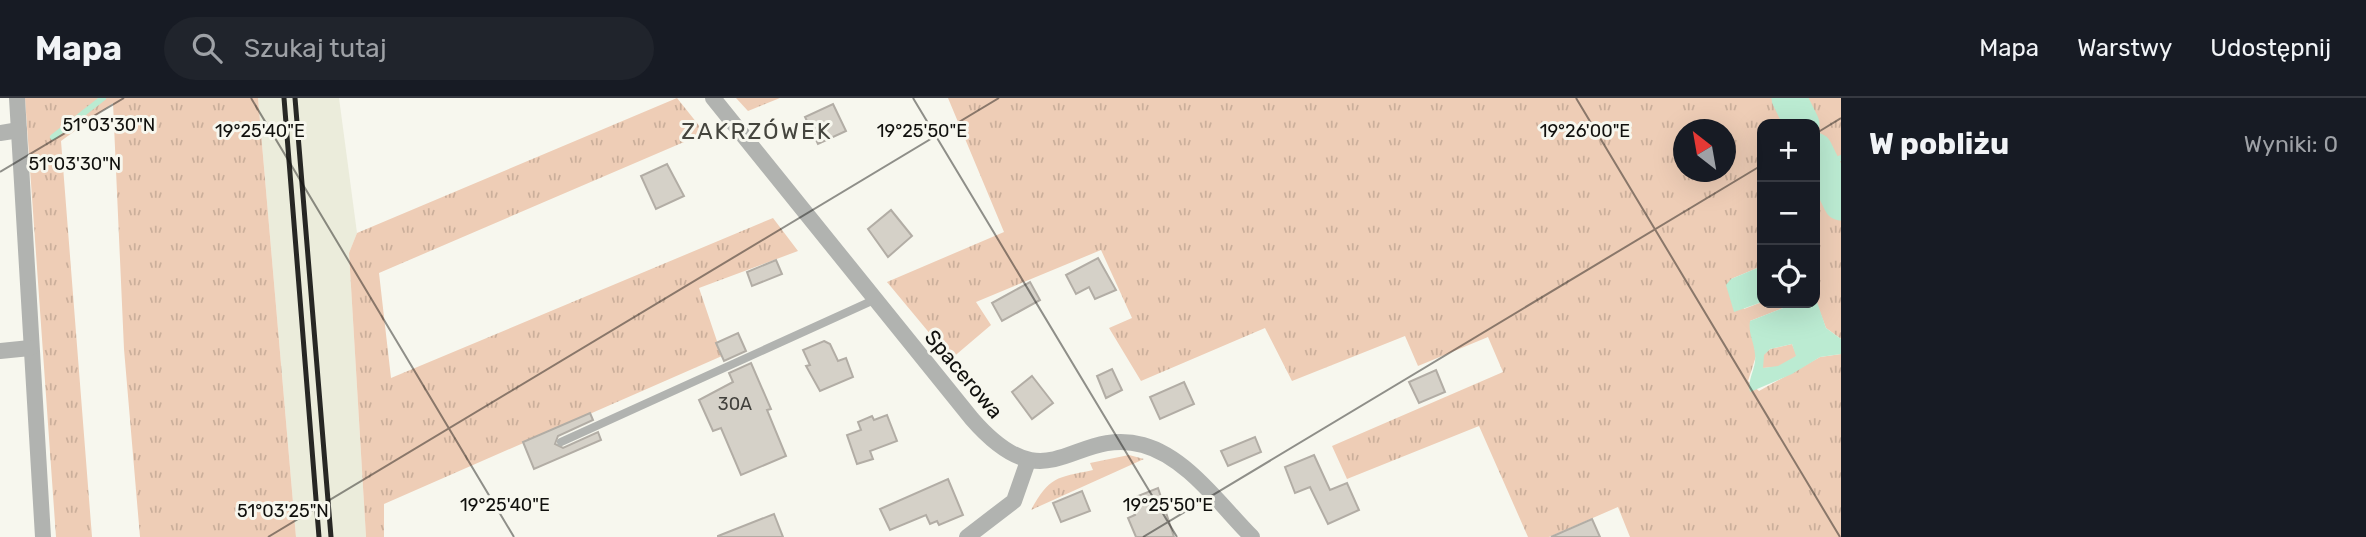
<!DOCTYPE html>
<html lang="pl">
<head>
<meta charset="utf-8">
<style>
  :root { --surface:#171b24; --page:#20242c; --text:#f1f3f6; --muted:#9ea1a6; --line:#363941 }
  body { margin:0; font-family:Rubik,sans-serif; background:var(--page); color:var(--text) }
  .controls { position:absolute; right:21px; top:21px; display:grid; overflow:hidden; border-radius:14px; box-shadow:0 7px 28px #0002 }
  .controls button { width:63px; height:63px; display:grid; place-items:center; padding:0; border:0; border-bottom:2px solid var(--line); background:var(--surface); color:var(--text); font:35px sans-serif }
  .compass { position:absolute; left:1673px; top:21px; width:63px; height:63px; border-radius:50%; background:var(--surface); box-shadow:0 7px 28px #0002; rotate:329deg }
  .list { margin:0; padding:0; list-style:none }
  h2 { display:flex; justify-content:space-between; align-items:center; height:91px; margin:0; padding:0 28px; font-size:30px }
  h2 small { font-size:23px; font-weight:400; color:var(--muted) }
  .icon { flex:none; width:38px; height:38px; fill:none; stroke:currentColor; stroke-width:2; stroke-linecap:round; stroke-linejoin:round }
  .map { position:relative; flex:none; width:1841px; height:439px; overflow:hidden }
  header { display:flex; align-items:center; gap:42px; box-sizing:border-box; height:98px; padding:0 35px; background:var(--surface); border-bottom:2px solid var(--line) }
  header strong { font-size:33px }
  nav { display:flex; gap:38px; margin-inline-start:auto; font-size:24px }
  .search { width:490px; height:63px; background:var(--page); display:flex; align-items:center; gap:18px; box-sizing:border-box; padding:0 24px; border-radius:38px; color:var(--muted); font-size:26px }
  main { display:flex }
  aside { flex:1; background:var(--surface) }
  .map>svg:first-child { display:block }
  .built { fill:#ebecdb }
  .grass { fill:url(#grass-tufts); fill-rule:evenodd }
  .water { fill:#bbebd2; fill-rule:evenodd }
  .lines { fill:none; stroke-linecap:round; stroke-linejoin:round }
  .stream { stroke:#bbebd2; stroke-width:6 }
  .river { stroke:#bbebd2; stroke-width:35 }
  .building { fill:#d5d1c8; stroke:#b2ada5; stroke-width:2 }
  .service { stroke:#b1b3b0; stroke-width:8 }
  .minor { stroke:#b1b3b0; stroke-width:16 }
  .rail { stroke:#272724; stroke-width:5 }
  .ticks { fill:none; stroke:#10100d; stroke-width:2; stroke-opacity:0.45 }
  .labels { text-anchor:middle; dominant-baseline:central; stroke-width:6; stroke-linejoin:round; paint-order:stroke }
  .number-label { font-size:18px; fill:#41403c }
  .street-label { font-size:21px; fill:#10100d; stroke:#f7f7ee }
  .neighbourhood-label { font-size:23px; letter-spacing:2px; fill:#45453e; stroke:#f7f7ee }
  .ticks-label { font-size:18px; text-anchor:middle; fill:#10100d; stroke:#f7f7ee; stroke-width:6; stroke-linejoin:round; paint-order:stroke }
</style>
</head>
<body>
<header>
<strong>Mapa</strong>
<div class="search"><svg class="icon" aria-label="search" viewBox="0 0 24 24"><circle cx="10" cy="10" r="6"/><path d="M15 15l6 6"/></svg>Szukaj tutaj</div>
<nav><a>Mapa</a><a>Warstwy</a><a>Udostępnij</a></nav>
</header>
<main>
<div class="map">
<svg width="1841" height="439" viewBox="0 0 1841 439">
  <defs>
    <pattern id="grass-tufts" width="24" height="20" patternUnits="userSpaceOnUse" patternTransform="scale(1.75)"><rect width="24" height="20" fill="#eecdb6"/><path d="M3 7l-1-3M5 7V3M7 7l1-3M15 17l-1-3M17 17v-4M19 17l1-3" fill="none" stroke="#cbaf9b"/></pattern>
  </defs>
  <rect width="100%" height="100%" fill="#f7f7ee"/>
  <path class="built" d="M258 0H339L357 135 349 155 366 439H296Z"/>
  <g class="grass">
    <path d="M25 0H258L296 439H140L124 251 113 5 61 43 92 439H56Z"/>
    <path d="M677 0 705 35 379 175 391 280 773 120 798 153 699 190 722 258 384 406V439H366L349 155 357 135Z"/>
    <path d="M736 0H780L748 13Z"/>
    <path d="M948 0H1841V241L1826 230 1815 201V26H1762V168L1731 181 1744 211 1762 204 1796 205 1750 223 1756 258 1748 283 1759 293 1820 259 1841 256V439H1630L1618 409 1549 439H1528L1479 328 1347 381 1332 348 1503 274 1488 239 1418 268 1405 238 1292 283 1265 230 1141 283 1109 230 1132 220 1101 152 976 204 991 227 951 261 887 184 1004 134ZM1684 32H1726V74H1684Z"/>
    <path d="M1792 246 1797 258 1778 269 1762 270 1763 257 1770 251Z"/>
    <path d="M1129 357 1144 361 1031 412C1050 378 1056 380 1093 372L1090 365Z"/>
  </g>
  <g class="water">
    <path d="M1762 168V204L1734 214 1726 187 1731 181Z"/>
    <path d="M1816 201 1826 230 1841 241V256L1820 259 1792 276 1750 294C1747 280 1757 270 1755 256 1754 243 1748 236 1750 223L1796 205H1815ZM1792 246 1796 258 1778 268 1763 270 1764 257 1770 251Z"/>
  </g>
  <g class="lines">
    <g class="stream">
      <path d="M53 39 103 0"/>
      <path d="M1822 67 1841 60"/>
    </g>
    <g class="river">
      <path d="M1789 0 1802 26"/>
      <path d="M1815 52 1841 105"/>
    </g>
  </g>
  <g class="building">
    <path d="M833 6 846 33 818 46 805 19Z"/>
    <path d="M667 66 684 98 656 111 641 78Z"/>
    <path d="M891 112 912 138 888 159 868 131Z"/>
    <path d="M1098 160 1116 192 1095 201 1089 189 1076 196 1066 177Z"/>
    <path d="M776 162 782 176 752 188 747 174Z"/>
    <path d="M1030 184 1040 202 1002 223 992 205Z"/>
    <path d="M738 235 746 253 724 263 716 245Z"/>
    <path d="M824 243 830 246 838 263 846 260 853 279 820 293 806 268 810 267 803 252Z"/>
    <path d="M751 265 771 311 767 312 786 358 741 377 721 330 713 333 699 302 733 284 729 275Z"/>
    <path d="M1112 271 1122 292 1106 300 1097 278Z"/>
    <path d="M1436 272 1445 294 1419 305 1409 284Z"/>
    <path d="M1032 278 1053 305 1032 321 1012 294Z"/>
    <path d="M1184 284 1194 306 1160 321 1150 299Z"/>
    <path d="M590 315 593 322 558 338 555 346 563 350 598 334 601 342 534 371 523 344Z"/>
    <path d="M887 317 897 343 870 353 873 361 857 366 847 337 861 332 858 324 872 318 874 322Z"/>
    <path d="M1255 339 1261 354 1228 368 1221 353Z"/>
    <path d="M1314 357 1330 392 1347 385 1359 412 1328 426 1310 389 1295 395 1285 369Z"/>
    <path d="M948 381 963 417 939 427 937 423 930 426 926 417 890 432 880 411Z"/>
    <path d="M1158 390 1174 439H1136L1128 420 1135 417 1128 402Z"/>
    <path d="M1082 393 1090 413 1061 424 1053 405Z"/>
    <path d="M774 416 783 439H718V438Z"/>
    <path d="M1592 421 1600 439H1551Z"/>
  </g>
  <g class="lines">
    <path class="service" d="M561 344 876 201"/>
    <g class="minor">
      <path d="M17 0 43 439"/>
      <path d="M713 0 972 321C1049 409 1072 328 1143 347 1187 359 1221 408 1252 439"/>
      <path d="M0 35 19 32"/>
      <path d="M0 253 30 250"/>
      <path d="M967 439 1014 403 1028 363"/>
    </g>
    <g class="rail">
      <path d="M284 0 319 439"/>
      <path d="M295 0 331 439"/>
    </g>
  </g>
  <path class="ticks" d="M251 0 514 439M913 0 1177 439M1576 0 1840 439M1815 36 1841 20M0 74 124 0M268 439 999 0M1143 439 1762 67"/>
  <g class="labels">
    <g class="number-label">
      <text x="735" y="306">30A</text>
    </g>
    <g class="street-label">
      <text transform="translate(964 276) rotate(50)">Spacerowa</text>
    </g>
    <g class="neighbourhood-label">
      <text x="757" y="33">ZAKRZÓWEK</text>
    </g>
  </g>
  <g class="ticks-label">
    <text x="109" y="33">51°03'30"N</text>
    <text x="922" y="39">19°25'50"E</text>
    <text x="1585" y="39">19°26'00"E</text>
    <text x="260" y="39">19°25'40"E</text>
    <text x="75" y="72">51°03'30"N</text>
    <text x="505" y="413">19°25'40"E</text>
    <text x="1168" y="413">19°25'50"E</text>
    <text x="283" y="419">51°03'25"N</text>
  </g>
</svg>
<div class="controls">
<button>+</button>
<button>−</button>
<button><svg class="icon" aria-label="locate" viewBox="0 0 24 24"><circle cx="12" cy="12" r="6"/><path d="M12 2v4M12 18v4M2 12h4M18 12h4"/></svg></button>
</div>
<svg class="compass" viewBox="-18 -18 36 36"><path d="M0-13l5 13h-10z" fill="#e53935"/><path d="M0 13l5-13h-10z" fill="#9ea1a6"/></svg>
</div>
<aside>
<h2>W pobliżu<small>Wyniki: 0</small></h2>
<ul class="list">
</ul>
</aside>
</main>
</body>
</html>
